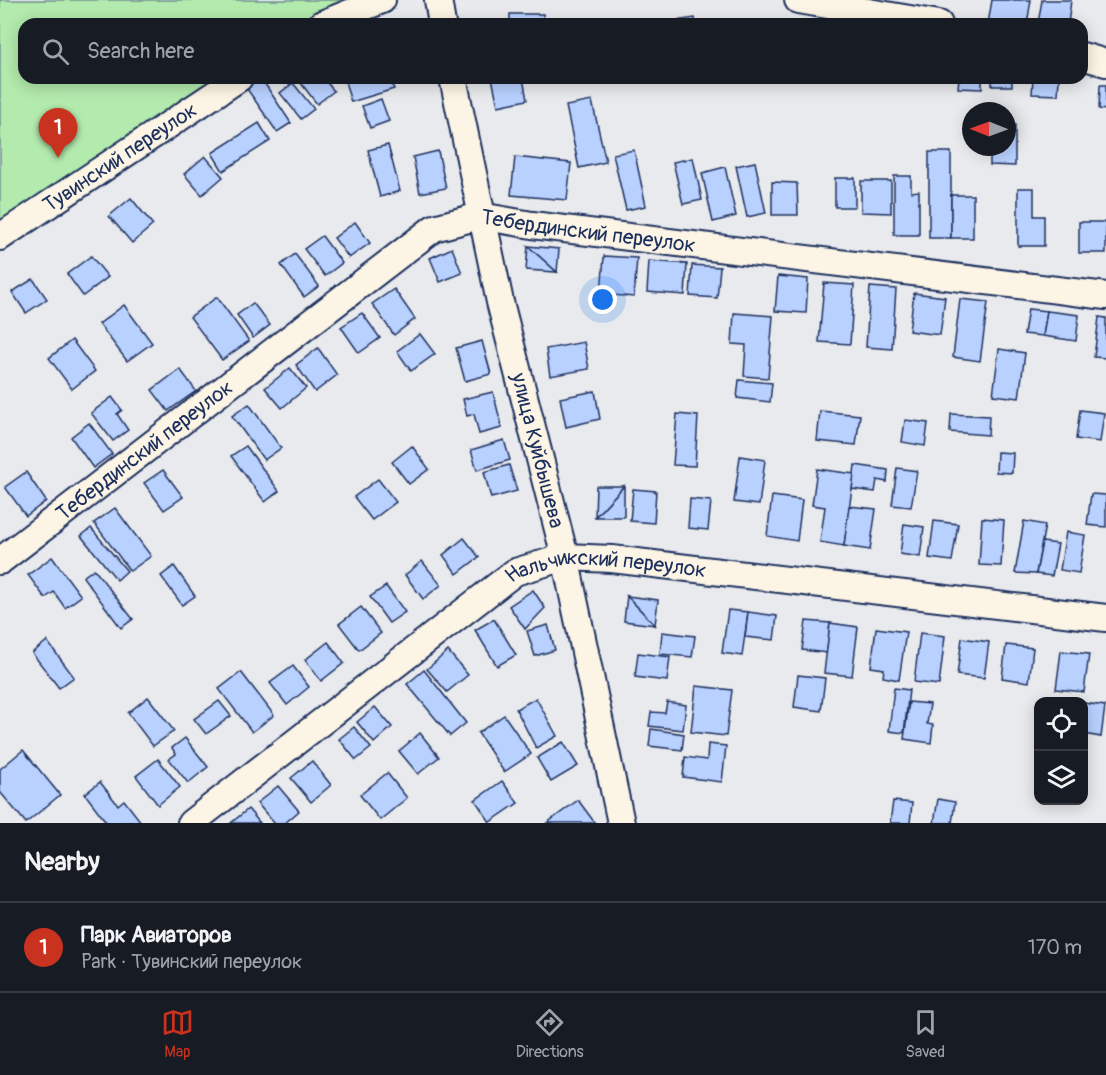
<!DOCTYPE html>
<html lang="en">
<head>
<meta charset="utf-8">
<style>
  :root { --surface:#171b24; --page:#242831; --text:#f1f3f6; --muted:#9ea1a6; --line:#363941; --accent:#c8321e }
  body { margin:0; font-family:Pangolin,sans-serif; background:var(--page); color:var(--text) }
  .controls { position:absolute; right:18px; bottom:18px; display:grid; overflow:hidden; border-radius:12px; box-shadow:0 3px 15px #0003 }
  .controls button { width:54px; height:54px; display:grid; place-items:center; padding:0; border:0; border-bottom:2px solid var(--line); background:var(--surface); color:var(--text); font:30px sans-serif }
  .compass { position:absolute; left:962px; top:102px; width:54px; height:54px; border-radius:50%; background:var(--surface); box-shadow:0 3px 15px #0003; rotate:271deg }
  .you { position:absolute; left:603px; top:300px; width:21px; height:21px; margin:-15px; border:4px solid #fff; border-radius:50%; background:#1a73e8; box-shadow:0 0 0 9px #1a73e833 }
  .badge { display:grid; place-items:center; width:39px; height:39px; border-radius:50%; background:var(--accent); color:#fff; font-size:20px; font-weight:700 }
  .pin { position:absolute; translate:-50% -50px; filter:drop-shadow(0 2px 3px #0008) }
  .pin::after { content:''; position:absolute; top:32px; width:21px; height:18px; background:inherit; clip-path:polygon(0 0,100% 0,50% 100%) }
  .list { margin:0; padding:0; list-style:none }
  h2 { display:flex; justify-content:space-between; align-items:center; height:78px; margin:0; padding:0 24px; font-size:26px }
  h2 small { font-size:20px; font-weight:400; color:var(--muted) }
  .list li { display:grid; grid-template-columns:39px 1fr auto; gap:18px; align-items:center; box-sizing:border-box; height:90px; padding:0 24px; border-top:2px solid var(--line) }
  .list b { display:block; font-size:22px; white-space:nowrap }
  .list p { margin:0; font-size:20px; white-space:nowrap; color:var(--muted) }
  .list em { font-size:20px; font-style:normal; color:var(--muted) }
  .icon { flex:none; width:33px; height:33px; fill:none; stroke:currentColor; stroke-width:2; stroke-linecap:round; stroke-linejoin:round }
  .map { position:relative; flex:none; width:1106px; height:823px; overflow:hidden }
  .search { position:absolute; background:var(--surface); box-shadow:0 3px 15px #0003; left:18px; right:18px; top:18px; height:66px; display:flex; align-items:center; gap:15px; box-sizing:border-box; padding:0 21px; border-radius:18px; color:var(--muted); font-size:22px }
  .sheet { height:168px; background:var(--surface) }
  nav { display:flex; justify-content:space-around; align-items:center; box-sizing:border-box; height:84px; border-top:2px solid var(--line); background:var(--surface); font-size:16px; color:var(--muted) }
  nav a { display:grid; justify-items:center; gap:3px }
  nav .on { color:var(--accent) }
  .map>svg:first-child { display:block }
  .park { fill:#b3eaad; stroke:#678c86; stroke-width:1.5 }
  .building { fill:#b9d1ff; stroke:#1b2f5e; stroke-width:1.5 }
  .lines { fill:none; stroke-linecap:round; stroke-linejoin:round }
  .minor-casing { stroke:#1b2f5e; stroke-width:30 }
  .minor { stroke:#fcf5e5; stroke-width:26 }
  .labels { text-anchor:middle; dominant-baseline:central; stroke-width:6; stroke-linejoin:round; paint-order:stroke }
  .street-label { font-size:21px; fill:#1b2f5e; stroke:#fcf5e5 }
</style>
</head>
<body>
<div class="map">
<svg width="1106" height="823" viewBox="0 0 1106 823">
  <rect width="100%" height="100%" fill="#e8eaed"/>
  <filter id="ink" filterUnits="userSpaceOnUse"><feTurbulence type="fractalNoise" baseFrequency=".0167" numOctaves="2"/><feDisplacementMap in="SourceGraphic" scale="12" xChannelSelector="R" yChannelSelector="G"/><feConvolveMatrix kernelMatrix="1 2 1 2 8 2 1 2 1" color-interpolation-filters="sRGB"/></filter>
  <g filter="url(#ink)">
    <path class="park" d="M0 0H358L320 16 308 24H24V78H231L0 239Z"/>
    <g class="building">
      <path d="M992 0H1031L1027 24H988Z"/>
      <path d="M1042 0H1071L1068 24H1038Z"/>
      <rect x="510" y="14" width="33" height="10"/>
      <path d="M695 18 696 24H661V23Z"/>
      <path d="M257 78H261L291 123 277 132 245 86Z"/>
      <path d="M297 78H323L334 91 317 104Z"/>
      <path d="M344 78H390L394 89 351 102Z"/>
      <path d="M492 78H523L527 100 498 106Z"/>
      <path d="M959 78H982V89L958 88Z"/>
      <rect x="992" y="78" width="20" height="8"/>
      <path d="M1033 78H1059L1058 95 1032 94Z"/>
      <path d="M293 83 314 109 301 119 280 93Z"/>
      <path d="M1100 85H1106V110L1099 109Z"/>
      <path d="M381 99 389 121 370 128 362 106Z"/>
      <path d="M592 101 606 162 579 168 566 106Z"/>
      <path d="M259 123 270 141 223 171 212 153Z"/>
      <path d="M1007 125H1015V166L990 165V147H1007Z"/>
      <path d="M388 145 400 191 380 197 368 150Z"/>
      <path d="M634 150 646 206 626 210 613 154Z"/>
      <path d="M438 151 446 188 420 193 413 157Z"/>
      <rect x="929" y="152" width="22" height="86"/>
      <path d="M205 156 223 177 202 195 184 174Z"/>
      <path d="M515 157 571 163 567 200 511 195Z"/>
      <path d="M693 158 702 200 683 204 673 162Z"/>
      <path d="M755 162 766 213 747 217 736 166Z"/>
      <path d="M725 167 736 216 713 222 702 173Z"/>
      <path d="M894 176H911V192L919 191V235H894Z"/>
      <rect x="835" y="178" width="20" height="29"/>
      <path d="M861 181H891V213L861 212Z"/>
      <path d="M772 182 797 183 798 215H772Z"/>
      <path d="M1018 188H1034V216H1044V246H1018Z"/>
      <rect x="951" y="195" width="22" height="43"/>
      <path d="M131 198 153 225 132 243 109 216Z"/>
      <path d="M355 222 370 243 349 258 334 238Z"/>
      <rect x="1079" y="222" width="27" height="31"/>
      <path d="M322 236 342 263 325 276 304 249Z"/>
      <path d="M528 246 557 272 526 270Z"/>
      <path d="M528 246 559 249 557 272Z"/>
      <path d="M452 248 462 273 440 282 430 258Z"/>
      <path d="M295 254 319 286 304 297 281 265Z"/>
      <path d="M91 256 108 277 83 296 67 274Z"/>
      <path d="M604 256 637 258 634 297 601 294Z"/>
      <path d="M649 261 687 264 685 295 647 292Z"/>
      <path d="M692 265 720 267 717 298 690 296Z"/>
      <path d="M778 276 808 279 806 313 775 311Z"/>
      <path d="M33 279 47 299 26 313 12 292Z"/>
      <path d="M824 283 854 285 850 344 819 342Z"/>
      <path d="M870 287 896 289 892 349 866 347Z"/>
      <path d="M394 289 415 319 394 335 372 304Z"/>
      <path d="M914 293 945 297 940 335 909 331Z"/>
      <path d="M217 297 249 341 222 360 190 317Z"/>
      <path d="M960 299 988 302 980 361 953 357Z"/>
      <path d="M253 303 270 325 253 338 237 315Z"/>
      <path d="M124 305 152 343 127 361 99 324Z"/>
      <path d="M1028 309 1047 311 1043 336 1024 334Z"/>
      <path d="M1047 311 1079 315 1076 341 1043 336Z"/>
      <path d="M362 313 380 338 359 353 341 327Z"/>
      <path d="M734 313 773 316 768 378 744 376 746 345 732 344Z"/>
      <path d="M1099 317 1106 318V358L1094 357Z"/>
      <path d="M420 334 435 354 411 371 397 351Z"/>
      <path d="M72 340 95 371 72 389 49 358Z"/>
      <path d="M482 341 491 374 465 381 456 348Z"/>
      <path d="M584 342 589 369 550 376 546 349Z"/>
      <path d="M318 348 337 375 315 392 296 365Z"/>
      <path d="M999 349 1025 353 1019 398 993 395Z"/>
      <path d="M290 368 306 388 282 408 265 388Z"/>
      <path d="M180 369 196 391 168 411 152 390Z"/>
      <path d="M739 380 772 383 770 402 737 398Z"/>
      <path d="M595 391 600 419 566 427 560 398Z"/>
      <path d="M493 392 502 428 479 434 474 414 467 416 463 399Z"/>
      <path d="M112 397 122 410 117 414 128 430 113 441 91 413Z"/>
      <path d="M249 404 281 448 264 460 232 416Z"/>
      <path d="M1080 410 1104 413 1100 442 1076 439Z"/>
      <path d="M820 411 860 415 856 445 817 441Z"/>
      <path d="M677 414 698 416 695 466 673 465Z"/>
      <path d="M951 414 989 416 988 435 950 432Z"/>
      <path d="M905 420 928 423 925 446 902 442Z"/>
      <path d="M89 423 112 454 93 468 71 437Z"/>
      <path d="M504 440 510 460 477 470 471 450Z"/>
      <path d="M246 446 279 491 265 502 231 456Z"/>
      <path d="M412 446 429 469 409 484 392 462Z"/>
      <path d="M997 452 1013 453 1012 473 996 472Z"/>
      <path d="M740 456 765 460 759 505 734 502Z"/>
      <path d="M509 465 517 491 491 498 484 472Z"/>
      <path d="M855 465 888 470 887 482 877 480 875 492 852 489Z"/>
      <path d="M897 468 917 471 911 507 892 505Z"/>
      <path d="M817 469 854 474 844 546 820 542 825 507 812 505Z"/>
      <path d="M163 470 183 497 164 510 144 483Z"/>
      <path d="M26 472 46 501 26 516 5 487Z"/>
      <path d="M378 479 396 502 372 520 354 497Z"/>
      <path d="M596 486H624L595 517Z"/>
      <path d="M624 486V517H595Z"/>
      <path d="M633 489 656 491 654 523 630 521Z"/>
      <path d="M1091 494 1106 495V527L1087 525Z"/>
      <path d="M772 496 802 500 797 541 767 536Z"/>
      <path d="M690 499 711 501 708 530 688 528Z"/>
      <path d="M849 506 876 509 870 550 844 546Z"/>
      <path d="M115 508 151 556 130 571 94 523Z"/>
      <path d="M982 518 1004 520 1001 566 979 565Z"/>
      <path d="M934 521 958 524 952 561 929 558Z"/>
      <path d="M1024 521 1045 525 1036 574 1015 573Z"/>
      <path d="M904 524 924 527 920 557 900 554Z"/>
      <path d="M91 528 127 571 117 580 81 536Z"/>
      <path d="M1066 532 1085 535 1079 573 1060 570Z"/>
      <path d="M464 538 479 557 457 574 443 555Z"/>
      <path d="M1042 542 1058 544 1052 576 1036 574Z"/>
      <path d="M52 557 81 596 65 608 54 592 45 598 28 575Z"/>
      <path d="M422 561 441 585 423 599 405 575Z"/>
      <path d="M174 566 195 596 182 605 161 576Z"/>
      <path d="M94 569 133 619 121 628 83 577Z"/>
      <path d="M386 586 405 612 389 623 370 597Z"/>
      <path d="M533 590 545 608 525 629 509 606Z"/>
      <path d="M627 596 655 625 624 621Z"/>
      <path d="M627 596 658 600 655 625Z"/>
      <path d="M361 607 381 633 359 650 339 624Z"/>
      <path d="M728 610 748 612 742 656 722 653Z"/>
      <path d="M748 612 777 616 774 640 745 637Z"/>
      <path d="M494 619 516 655 497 666 475 630Z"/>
      <path d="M806 621 830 623 827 653 802 650Z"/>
      <path d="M830 623 858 627 852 676 824 673Z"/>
      <path d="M548 625 555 650 535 656 527 631Z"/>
      <path d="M876 628 906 632 899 680 883 677 884 669 871 667Z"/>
      <path d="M662 632 695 636 692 657 660 654Z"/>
      <path d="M920 633 945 636 939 685 914 682Z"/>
      <path d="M962 638 989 642 984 678 957 675Z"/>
      <path d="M47 641 74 677 59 688 32 653Z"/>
      <path d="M328 642 344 663 321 681 305 660Z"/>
      <path d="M1006 645 1033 648 1029 682 1002 678Z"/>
      <path d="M448 651 468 675 447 692 427 669Z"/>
      <path d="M1061 651 1089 654 1084 692 1056 689Z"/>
      <path d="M638 653 670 657 667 681 635 677Z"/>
      <path d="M293 666 309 687 287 705 270 683Z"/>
      <path d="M424 670 466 723 450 736 407 684Z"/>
      <path d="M241 672 274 715 252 732 219 689Z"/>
      <path d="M798 675 825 678 821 711 794 707Z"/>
      <path d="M696 686 732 690 726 736 691 732Z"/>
      <path d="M894 688 909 690 904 733 889 731Z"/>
      <path d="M148 697 174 731 153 746 128 713Z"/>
      <path d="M536 698 557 736 536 748 516 709Z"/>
      <path d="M219 701 231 716 206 734 194 719Z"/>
      <path d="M667 702 686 705 683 730 649 726 651 712 665 713Z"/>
      <path d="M909 702 930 704 927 724 933 725 931 743 904 739Z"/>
      <path d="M1084 703 1105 706 1101 737 1084 734Z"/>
      <path d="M375 707 392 727 374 743 357 722Z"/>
      <path d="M504 715 531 754 504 772 478 733Z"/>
      <path d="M354 727 371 748 356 760 339 739Z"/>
      <path d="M651 729 684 734 682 750 649 746Z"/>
      <path d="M420 733 439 757 418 774 399 751Z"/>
      <path d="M185 738 208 767 188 783 169 759 176 754 172 748Z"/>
      <path d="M563 742 578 766 551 782 537 758Z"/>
      <path d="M708 744 726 746 722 782 683 777 685 757 707 760Z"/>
      <path d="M23 750 60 795 26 823 0 792V769Z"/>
      <path d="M158 759 180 787 158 805 136 776Z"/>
      <path d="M312 761 331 785 311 802 291 778Z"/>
      <path d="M387 773 407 798 380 820 360 795Z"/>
      <path d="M502 781 518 803 490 822 475 800Z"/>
      <path d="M100 782 118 805 124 800 141 822 107 823 85 794Z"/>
      <path d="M278 786 299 811 285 823H274L257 803Z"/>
      <path d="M938 799 955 802 952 823H934Z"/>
      <path d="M578 800 595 823H547Z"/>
      <path d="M893 801 912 803 910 823H890Z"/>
      <path d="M248 809 260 823H231Z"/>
    </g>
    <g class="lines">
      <g class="minor-casing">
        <g id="minor">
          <path d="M438 0 442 24"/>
          <path d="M798 0 939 24"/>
          <path d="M322 24 382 0"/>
          <path d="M1082 56 1106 63"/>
          <path id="s1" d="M453 78 500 302 565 557 621 823"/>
          <path id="s2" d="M0 237 239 78"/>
          <path id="s3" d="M0 561 434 228 480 216 532 225 1106 296"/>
          <path id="s4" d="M191 823 515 572 565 557 612 559 1106 618"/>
        </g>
      </g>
      <use href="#minor" class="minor"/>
    </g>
  </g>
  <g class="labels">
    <g class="street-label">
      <text stroke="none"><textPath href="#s2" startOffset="144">Тувинский переулок</textPath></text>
      <text stroke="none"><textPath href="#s3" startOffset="704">Тебердинский переулок</textPath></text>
      <text stroke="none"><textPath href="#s1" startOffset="382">улица Куйбышева</textPath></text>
      <text stroke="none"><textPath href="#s3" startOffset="182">Тебердинский переулок</textPath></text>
      <text stroke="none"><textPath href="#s4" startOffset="502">Нальчикский переулок</textPath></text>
    </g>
  </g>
</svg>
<div class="controls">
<button><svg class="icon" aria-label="locate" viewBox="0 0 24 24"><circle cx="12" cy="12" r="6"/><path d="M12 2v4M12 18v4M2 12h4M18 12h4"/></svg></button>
<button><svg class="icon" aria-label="layers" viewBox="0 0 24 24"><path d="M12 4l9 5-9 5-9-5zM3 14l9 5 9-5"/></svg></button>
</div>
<svg class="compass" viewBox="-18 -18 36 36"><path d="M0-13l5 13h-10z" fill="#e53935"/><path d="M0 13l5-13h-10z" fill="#9ea1a6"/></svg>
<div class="you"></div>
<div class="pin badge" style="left:58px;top:158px">1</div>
<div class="search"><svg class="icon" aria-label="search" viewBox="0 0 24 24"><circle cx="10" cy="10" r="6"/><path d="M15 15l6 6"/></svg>Search here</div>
</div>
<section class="sheet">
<h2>Nearby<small></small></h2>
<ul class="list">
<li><span class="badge">1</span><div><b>Парк Авиаторов</b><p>Park · Тувинский переулок</p></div><em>170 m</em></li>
</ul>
</section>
<nav>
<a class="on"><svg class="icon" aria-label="map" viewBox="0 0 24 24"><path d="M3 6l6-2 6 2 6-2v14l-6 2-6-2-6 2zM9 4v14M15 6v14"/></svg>Map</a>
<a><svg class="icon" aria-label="directions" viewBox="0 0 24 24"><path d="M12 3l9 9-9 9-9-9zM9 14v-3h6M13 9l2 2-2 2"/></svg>Directions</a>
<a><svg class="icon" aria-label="saved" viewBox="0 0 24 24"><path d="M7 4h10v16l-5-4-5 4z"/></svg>Saved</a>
</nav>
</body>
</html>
